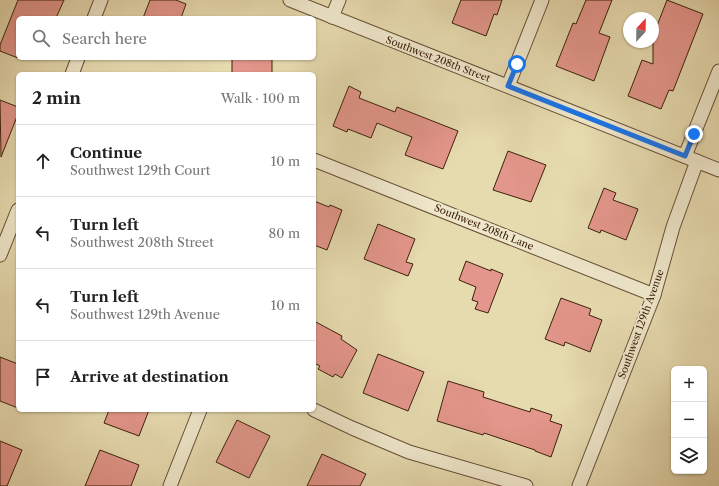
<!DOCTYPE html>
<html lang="en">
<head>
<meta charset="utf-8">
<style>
  :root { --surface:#fff; --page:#f2f2f2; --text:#222; --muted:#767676; --line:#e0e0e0 }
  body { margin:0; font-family:"Libre Caslon Text",serif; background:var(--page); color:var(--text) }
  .controls { position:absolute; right:12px; bottom:12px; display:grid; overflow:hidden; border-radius:6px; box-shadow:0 1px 3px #0004 }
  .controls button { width:36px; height:36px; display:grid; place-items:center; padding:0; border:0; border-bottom:1px solid var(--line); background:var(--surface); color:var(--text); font:20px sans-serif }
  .compass { position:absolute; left:623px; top:12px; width:36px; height:36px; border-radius:50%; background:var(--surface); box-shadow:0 1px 3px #0004; rotate:22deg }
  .stop { position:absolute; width:12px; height:12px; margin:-9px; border:3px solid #1a73e8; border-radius:50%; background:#fff }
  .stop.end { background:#1a73e8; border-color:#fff; box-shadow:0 1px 4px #0008 }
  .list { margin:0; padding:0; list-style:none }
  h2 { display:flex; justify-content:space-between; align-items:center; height:52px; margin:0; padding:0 16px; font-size:17px }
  h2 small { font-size:13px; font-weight:400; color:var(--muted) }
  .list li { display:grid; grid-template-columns:26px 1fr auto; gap:12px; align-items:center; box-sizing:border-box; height:72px; padding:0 16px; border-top:1px solid var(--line) }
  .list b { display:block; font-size:15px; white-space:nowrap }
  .list p { margin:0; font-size:13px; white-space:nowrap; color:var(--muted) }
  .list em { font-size:13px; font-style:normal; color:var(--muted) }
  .icon { flex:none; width:22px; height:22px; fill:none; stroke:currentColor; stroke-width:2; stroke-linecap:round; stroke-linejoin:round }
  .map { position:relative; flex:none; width:719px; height:486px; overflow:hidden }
  .search { position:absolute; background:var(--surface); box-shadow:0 1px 3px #0004; left:16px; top:16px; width:300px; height:44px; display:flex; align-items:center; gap:10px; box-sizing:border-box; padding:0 14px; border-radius:6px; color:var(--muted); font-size:15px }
  .panel { position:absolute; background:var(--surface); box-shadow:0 1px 3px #0004; left:16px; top:72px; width:300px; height:340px; border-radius:6px }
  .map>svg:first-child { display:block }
  .building { fill:#e3968b; stroke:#3c210c }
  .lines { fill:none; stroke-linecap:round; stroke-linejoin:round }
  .street-casing { stroke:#664f35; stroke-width:15 }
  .street { stroke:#efe7cb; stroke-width:13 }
  .route { stroke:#1a73e8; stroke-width:5 }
  .labels { text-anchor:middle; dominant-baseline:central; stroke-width:4; stroke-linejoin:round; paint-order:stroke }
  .street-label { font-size:10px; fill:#3c210c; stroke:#efe7cb }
</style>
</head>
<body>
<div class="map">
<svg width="719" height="486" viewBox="0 0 719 486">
  <rect width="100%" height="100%" fill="#e6daaf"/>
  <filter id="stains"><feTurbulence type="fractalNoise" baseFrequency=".005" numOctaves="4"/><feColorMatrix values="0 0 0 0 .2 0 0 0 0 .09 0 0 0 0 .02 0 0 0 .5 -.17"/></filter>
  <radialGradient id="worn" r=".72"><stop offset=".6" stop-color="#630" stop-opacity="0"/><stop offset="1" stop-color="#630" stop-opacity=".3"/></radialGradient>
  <g class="building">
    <path d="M18 0H64L56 18H18V58L0 51V45Z"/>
    <path d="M150 0H176L186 4 181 18H143Z"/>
    <path d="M461 0H502L497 15 494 14 486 36 452 23Z"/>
    <path d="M586 0H612L599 33 610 37 594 81 556 66 573 23 576 24Z"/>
    <path d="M667 0 703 14 673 91 669 90 661 109 628 96 642 60 653 64V36Z"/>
    <rect x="232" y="58" width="40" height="16"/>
    <path d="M349 86 361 92 359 98 395 112 397 107 458 131 443 169 405 155 412 137 377 123 371 138 348 129 347 132 333 126Z"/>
    <path d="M0 100 18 107V114L1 157Z"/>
    <path d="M508 151 546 165 531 202 493 190Z"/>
    <path d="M604 188 616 193 613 200 638 209 626 240 601 230 600 233 588 228Z"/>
    <path d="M314 201 329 207 330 205 342 210 327 250 314 245Z"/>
    <path d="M378 224 415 239 406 262 413 264 408 276 364 259Z"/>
    <path d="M466 261 491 271V269L503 274 488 313 475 309 478 302 472 300 476 287 459 280Z"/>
    <path d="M561 298 591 309 589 315 602 320 590 352 565 342 564 346 545 339Z"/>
    <path d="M314 321 342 336 341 339 357 350 342 378 335 374 333 377 318 369 320 366 314 363Z"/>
    <path d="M378 354 424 372 408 411 363 393Z"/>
    <path d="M0 357 18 364V408L0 401Z"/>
    <path d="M448 381 484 392 483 397 530 412 531 408 552 415 550 421 562 425 551 457 535 451V450L484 433 483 435 437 421Z"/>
    <path d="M109 410H149L139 436 104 423Z"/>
    <path d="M237 420 270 436 249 478 216 462Z"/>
    <path d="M0 441 22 450 7 486H0Z"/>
    <path d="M100 450 139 465 131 486H85Z"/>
    <path d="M322 454 366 474 360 486H307Z"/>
  </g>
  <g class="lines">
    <g class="street-casing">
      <g id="street">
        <path d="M290 0 719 170"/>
        <path d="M332 17 339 0"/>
        <path d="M94 18 101 0"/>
        <path d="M72 74 78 58"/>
        <path d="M508 86 542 0"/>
        <path d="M685 156 719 71"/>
        <path d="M314 160 654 295"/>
        <path d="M0 255 18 210"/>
        <path d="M314 410 352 428 409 452 526 486"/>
        <path d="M170 486 200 410"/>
        <path d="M579 486 654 295 673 227 697 161"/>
      </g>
    </g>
    <use href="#street" class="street"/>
  </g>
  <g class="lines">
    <path class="route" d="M517 64 508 86 685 156 694 134"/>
  </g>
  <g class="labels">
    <g class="street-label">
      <text transform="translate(438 59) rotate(21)">Southwest 208th Street</text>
      <text transform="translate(484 227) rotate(22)">Southwest 208th Lane</text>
      <text transform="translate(641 324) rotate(-70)">Southwest 129th Avenue</text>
    </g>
  </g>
  <rect width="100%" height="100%" filter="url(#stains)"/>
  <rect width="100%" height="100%" fill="url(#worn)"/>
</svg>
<div class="controls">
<button>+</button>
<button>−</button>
<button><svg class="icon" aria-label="layers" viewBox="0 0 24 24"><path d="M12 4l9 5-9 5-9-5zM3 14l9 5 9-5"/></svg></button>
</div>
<svg class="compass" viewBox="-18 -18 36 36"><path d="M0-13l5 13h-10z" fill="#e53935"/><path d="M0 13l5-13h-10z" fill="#767676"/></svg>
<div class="stop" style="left:517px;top:64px"></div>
<div class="stop end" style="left:694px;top:134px"></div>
<div class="search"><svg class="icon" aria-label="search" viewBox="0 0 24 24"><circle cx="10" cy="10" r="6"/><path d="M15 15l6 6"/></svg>Search here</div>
<section class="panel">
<h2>2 min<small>Walk · 100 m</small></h2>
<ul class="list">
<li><svg class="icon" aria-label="ahead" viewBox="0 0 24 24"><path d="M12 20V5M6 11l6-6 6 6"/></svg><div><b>Continue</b><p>Southwest 129th Court</p></div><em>10 m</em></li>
<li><svg class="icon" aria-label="left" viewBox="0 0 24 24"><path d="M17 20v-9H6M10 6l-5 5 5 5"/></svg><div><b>Turn left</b><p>Southwest 208th Street</p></div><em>80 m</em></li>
<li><svg class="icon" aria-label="left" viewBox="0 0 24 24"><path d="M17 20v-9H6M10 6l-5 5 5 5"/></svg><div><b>Turn left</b><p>Southwest 129th Avenue</p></div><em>10 m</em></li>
<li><svg class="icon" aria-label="arrive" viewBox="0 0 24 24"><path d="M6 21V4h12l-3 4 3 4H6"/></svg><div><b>Arrive at destination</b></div></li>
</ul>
</section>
</div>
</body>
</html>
